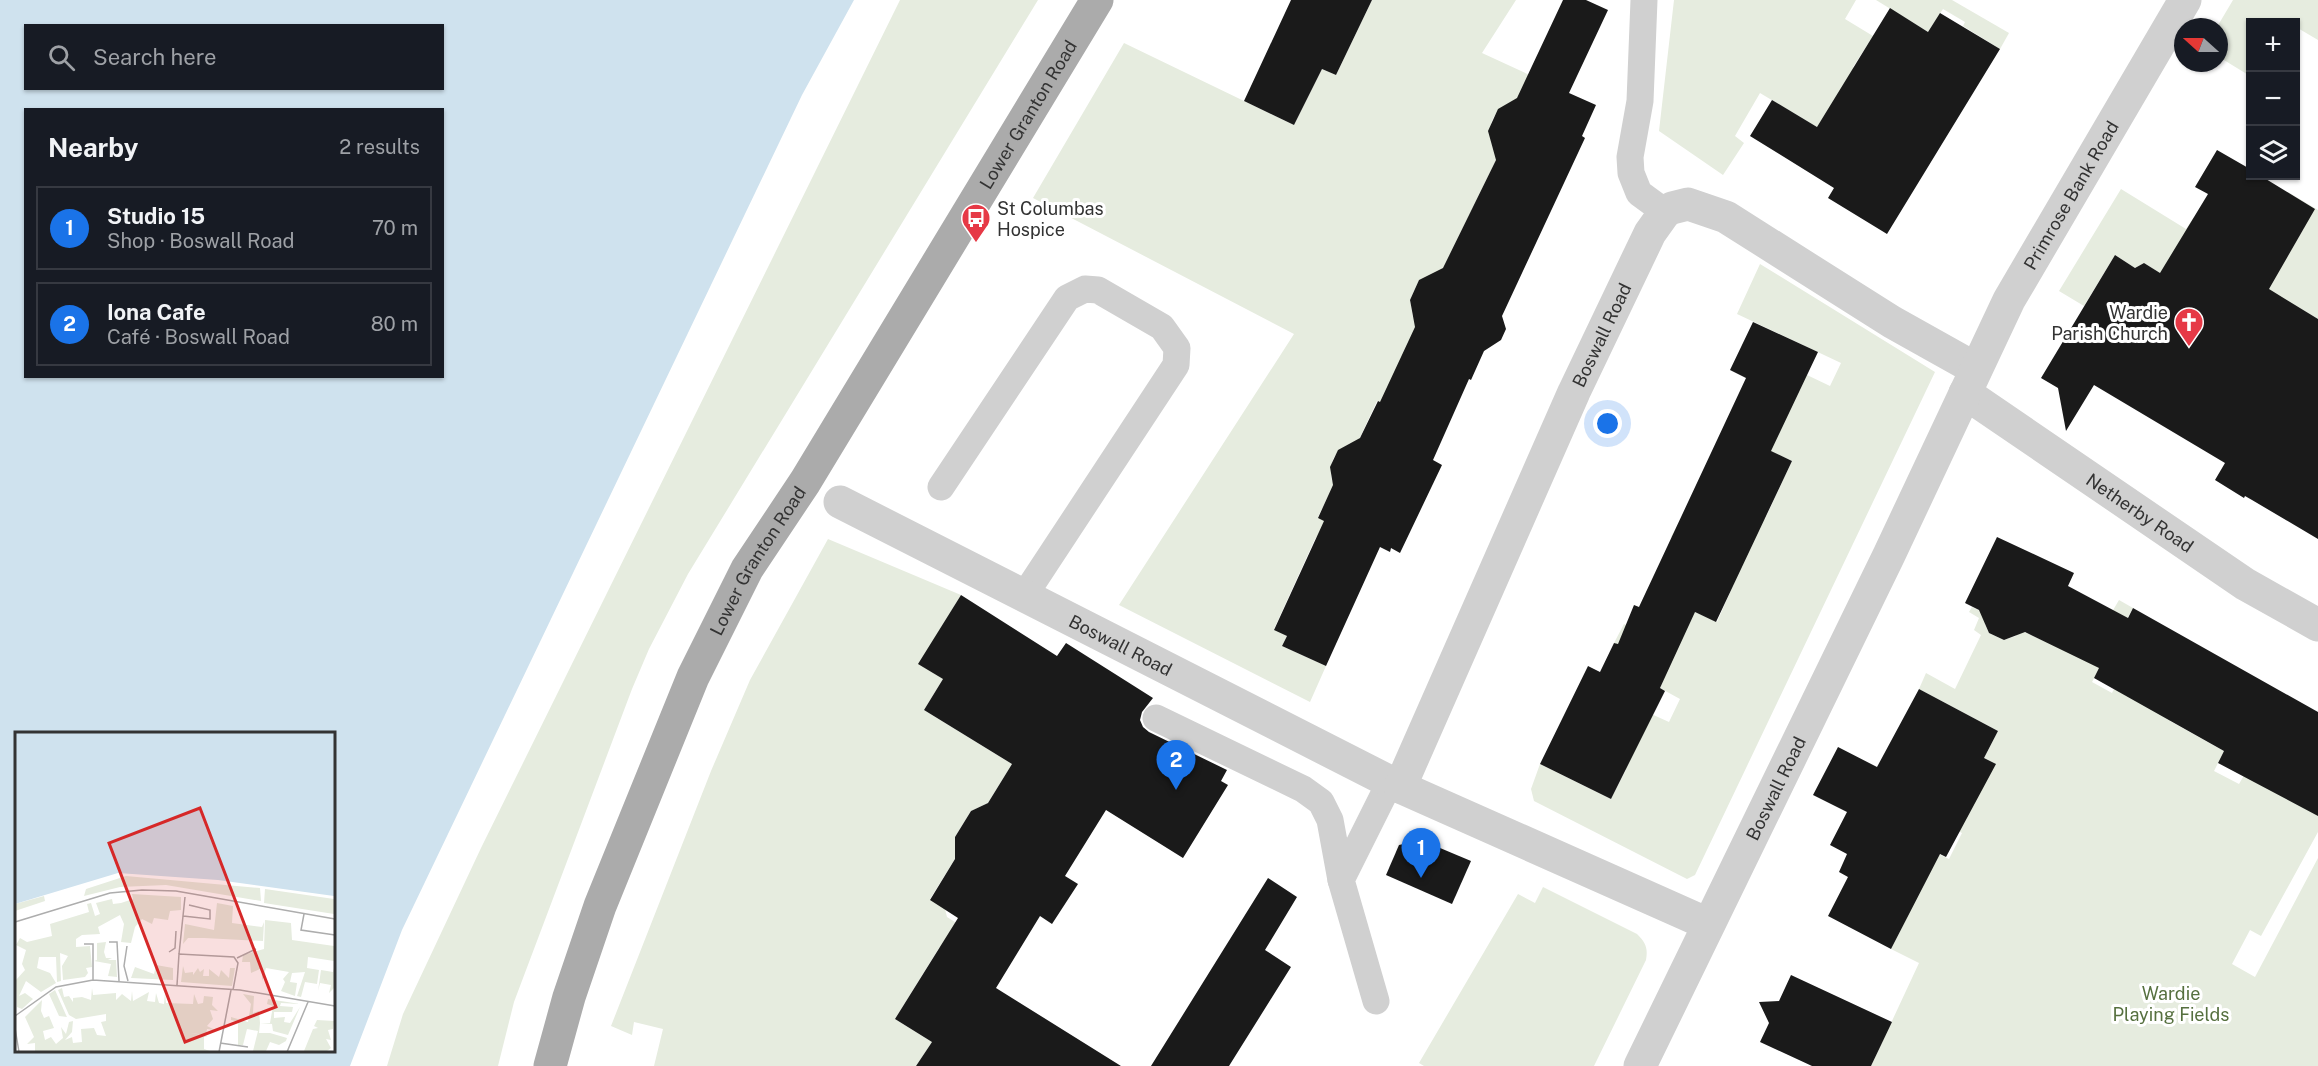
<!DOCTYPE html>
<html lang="en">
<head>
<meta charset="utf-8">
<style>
  :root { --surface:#171b24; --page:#242831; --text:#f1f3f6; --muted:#9ea1a6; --line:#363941; --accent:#1a73e8 }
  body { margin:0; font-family:"Public Sans",sans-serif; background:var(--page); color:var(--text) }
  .controls { position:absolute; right:18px; top:18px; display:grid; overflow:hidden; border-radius:0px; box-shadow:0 2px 4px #0004 }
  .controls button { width:54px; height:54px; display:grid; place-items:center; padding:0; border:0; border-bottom:2px solid var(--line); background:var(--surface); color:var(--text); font:30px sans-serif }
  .compass { position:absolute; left:2174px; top:18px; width:54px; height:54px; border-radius:50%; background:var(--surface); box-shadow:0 2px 4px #0004; rotate:291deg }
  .you { position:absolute; left:1608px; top:424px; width:21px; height:21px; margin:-15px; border:4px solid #fff; border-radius:50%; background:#1a73e8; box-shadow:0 0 0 9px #1a73e833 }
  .badge { display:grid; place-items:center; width:39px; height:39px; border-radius:50%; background:var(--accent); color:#fff; font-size:20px; font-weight:700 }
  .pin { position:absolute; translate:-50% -50px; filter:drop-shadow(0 2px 3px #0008) }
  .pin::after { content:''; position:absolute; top:32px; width:21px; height:18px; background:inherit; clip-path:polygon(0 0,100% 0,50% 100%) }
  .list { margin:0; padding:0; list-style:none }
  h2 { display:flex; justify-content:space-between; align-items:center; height:78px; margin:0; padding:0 24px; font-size:26px }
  h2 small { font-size:20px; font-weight:400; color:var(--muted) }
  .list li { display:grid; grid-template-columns:39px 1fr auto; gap:18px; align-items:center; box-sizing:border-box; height:84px; margin:0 12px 12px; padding:0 12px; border:2px solid var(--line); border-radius:0px }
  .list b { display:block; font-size:22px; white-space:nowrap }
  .list p { margin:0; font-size:20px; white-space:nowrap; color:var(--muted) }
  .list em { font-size:20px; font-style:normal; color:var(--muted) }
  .icon { flex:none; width:33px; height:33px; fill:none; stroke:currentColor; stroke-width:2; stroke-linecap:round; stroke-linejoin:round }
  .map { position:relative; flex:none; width:2318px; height:1066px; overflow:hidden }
  .search { position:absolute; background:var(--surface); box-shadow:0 2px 4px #0004; left:24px; top:24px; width:420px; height:66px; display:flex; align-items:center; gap:15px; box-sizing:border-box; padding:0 21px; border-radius:0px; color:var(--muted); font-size:22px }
  .panel { position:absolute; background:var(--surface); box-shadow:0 2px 4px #0004; left:24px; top:108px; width:420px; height:270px; border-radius:0px }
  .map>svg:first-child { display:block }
  .green { fill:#e6ecdf }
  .water { fill:#cfe2ee; fill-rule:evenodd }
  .building { fill:#1a1a1a }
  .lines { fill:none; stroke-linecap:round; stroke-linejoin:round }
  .lane { stroke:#d0d0d0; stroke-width:27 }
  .street { stroke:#d0d0d0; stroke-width:33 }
  .primary { stroke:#ababab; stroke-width:33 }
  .labels { text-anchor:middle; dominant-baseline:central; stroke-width:6; stroke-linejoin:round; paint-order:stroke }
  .street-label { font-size:18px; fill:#333; stroke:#fff }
  .poi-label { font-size:18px; fill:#333; stroke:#fff; text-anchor:start }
  .park-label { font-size:18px; fill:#56703f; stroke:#fff }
  .inset-road { fill:none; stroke:#adadad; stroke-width:1.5 }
  .view { fill:#d62828; fill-opacity:0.15; stroke:#d62828; stroke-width:3 }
  .inset-edge { fill:none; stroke:#333; stroke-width:3 }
</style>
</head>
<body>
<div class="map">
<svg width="2318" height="1066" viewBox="0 0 2318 1066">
  <rect width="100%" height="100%" fill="#fff"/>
  <g class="green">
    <path d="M900 0H1038L688 574 649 649 632 689 514 1002 498 1066H387L403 1014 481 848Z"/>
    <path d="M1372 0H1516L1482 53 1536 78 1525 104 1515 100C1492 112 1486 123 1493 149L1500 152 1440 275 1419 280 1410 300 1413 317 1419 320 1385 404 1377 401 1356 446 1351 443C1333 453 1329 461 1332 481L1335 482 1318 517 1328 522 1315 539 1274 629 1287 636 1282 646 1326 666 1310 702 1119 605 1294 334 1033 198 1124 43 1294 125 1322 69 1336 75Z"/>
    <path d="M1674 0H1856L1845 19 1873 36 1853 67 1892 91 1817 127 1760 93 1735 136 1744 143 1723 175 1659 131Z"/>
    <path d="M1876 0H1952L2009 33 2000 49 1963 26 1965 22 1943 9 1928 32Z"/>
    <path d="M2233 0H2318V40L2296 27V22H2250V76L2219 57 2217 27Z"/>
    <path d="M2121 189 2186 229 2194 217 2228 237 2287 257 2304 228 2276 211 2288 192 2318 210V319L2296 306 2159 281 2155 270 2144 263 2135 268 2115 255 2084 306 2059 291Z"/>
    <path d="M1760 264 1935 372 1695 875 1687 879 1534 801 1531 789 1540 764 1611 799 1626 770 1612 763 1638 708 1669 722 1680 699 1660 688 1668 669 1614 643 1624 624 1662 641 1639 607 1647 590 1717 622 1743 563 1716 558 1671 537 1679 522 1709 536 1695 487 1765 519 1792 461 1768 450 1807 375 1830 386 1841 363 1737 314Z"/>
    <path d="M828 539 961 595 919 664 943 679 924 710 1012 764 988 803 971 811 955 837V859L930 899 945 909 947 917 963 927 939 948 895 1019 932 1042 916 1066H654L663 1029 634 1022 632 1035 611 1026 711 771 750 680Z"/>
    <path d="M2119 600 2133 608 2092 682 2112 693 2116 685 2190 686 2170 721 2224 751 2214 771 2239 784 2288 699 2318 816V832L2261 936 2250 930 2232 964 2255 977 2318 858V1066H1871L1919 963 1891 949 1915 901 1926 848 1949 859 1962 833 1863 781 1908 784 1995 764 1984 758 1998 731 1919 689 1926 673 1955 689 1981 635 1974 630 1979 618 1969 612 1972 607 1989 615 1985 624 1989 633 2004 640 2016 636 2018 629 2046 642 2056 621 2095 641Z"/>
    <path d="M1543 887 1637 934C1646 943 1648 948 1646 960L1594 1066H1424L1419 1063 1518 894 1535 903Z"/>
  </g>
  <path class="water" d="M0 0H854L802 95 402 930 350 1066H0ZM26 26H442V88H26ZM26 110H442V376H26ZM16 733H333V1050H16Z"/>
  <g class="building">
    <path d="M1291 0H1372L1336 75 1322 69 1294 125 1244 101Z"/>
    <path d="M1563 0H1586L1608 10 1569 93 1596 105 1582 136 1585 138 1502 316 1506 329 1501 340 1484 351 1471 380 1469 379 1433 460 1442 465 1400 553 1391 548 1390 552 1380 547 1326 666 1282 646 1287 636 1274 630 1324 521 1318 518 1333 485 1330 467 1338 450 1360 438 1378 401 1380 402 1415 327 1410 300 1419 280 1443 268 1496 160 1488 131 1498 109 1517 98Z"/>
    <path d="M1890 8 1928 32 1940 13 2000 49 1887 234 1828 198 1834 188 1750 136 1772 100 1817 127Z"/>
    <path d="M2217 150 2250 169V176H2261L2315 209 2269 289 2318 319V539L2252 500 2245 496 2244 498 2215 480 2225 463 2094 385 2066 431 2058 388 2041 378 2115 255 2135 268 2144 263 2160 273 2208 194 2195 187Z"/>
    <path d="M1753 322 1818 352 1771 451 1792 461 1716 622 1695 612 1660 688 1665 691 1611 799 1540 764 1588 666 1600 672 1614 643 1618 644 1634 605 1639 607 1746 378 1730 370Z"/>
    <path d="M1997 537 2074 573 2068 586 2128 618 2133 608 2318 712V816L2218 763 2224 751 2094 678 2099 668 2025 632 2004 640 1989 633 1979 610 1965 603Z"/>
    <path d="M961 595 1057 656 1066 643 1153 698 1142 712 1140 720 1143 727 1149 732 1227 770 1221 781 1228 785 1183 858 1106 810 1065 876 1078 884 1052 924 1040 916 996 988 1121 1066H916L932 1042 895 1019 958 918 930 900 955 859V837L971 811 988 803 1012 764 924 710 943 679 918 664Z"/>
    <path d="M1919 689 1998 731 1984 758 1996 764 1946 857 1940 854 1891 949 1828 916 1848 877 1839 872 1847 854 1830 845 1847 812 1813 795 1838 747 1877 767Z"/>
    <path d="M1421 840 1471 861 1452 904 1386 875 1399 845Z"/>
    <path d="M1268 878 1297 897 1265 950 1291 967 1229 1066H1151Z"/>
    <path d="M1791 975 1892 1022 1871 1066H1812L1760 1042 1769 1023 1759 1002 1779 1001Z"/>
  </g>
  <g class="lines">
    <g class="lane">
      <path d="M1644 0 1640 101 1630 157 1631 173 1639 193 1665 212"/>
      <path d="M941 487 1067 298 1085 289 1098 290 1162 327 1177 348 1176 365 1024 596"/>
      <path d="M1156 718 1303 789 1321 802 1330 820 1341 880"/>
      <path d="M1376 1001 1341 880 1390 782"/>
    </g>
    <g class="street">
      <path id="s1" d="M1965 393 2245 584 2318 625"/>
      <path id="s2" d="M840 502 1400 787"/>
      <path id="s3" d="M1708 924 1400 787 1574 392 1650 233 1665 212 1672 208 1688 204 1726 217 1892 322 1976 369"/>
      <path id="s4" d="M1640 1066 1889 555 2009 300 2185 0"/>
    </g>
    <path class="primary" id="s5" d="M550 1066 569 997 600 906 693 677 747 569 805 482 1097 0"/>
  </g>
  <defs>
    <g id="bus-pin" transform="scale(1.5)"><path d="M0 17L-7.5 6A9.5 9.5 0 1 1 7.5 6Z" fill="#e63946" stroke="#fff"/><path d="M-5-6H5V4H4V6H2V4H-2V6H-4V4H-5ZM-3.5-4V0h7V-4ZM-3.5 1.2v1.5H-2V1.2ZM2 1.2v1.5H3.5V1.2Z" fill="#fff"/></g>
    <g id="church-pin" transform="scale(1.5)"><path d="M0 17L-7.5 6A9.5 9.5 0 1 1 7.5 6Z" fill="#e63946" stroke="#fff"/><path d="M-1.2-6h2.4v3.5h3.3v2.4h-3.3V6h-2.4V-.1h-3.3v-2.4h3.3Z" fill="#fff"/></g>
  </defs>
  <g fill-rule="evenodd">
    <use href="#bus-pin" x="976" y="218"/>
    <use href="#church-pin" x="2189" y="322"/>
  </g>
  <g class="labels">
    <g class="street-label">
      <text stroke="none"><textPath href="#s5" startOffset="1070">Lower Granton Road</textPath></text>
      <text stroke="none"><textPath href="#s4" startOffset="972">Primrose Bank Road</textPath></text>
      <text stroke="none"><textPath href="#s3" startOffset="832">Boswall Road</textPath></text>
      <text stroke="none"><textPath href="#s1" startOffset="212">Netherby Road</textPath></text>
      <text stroke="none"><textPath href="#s5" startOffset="548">Lower Granton Road</textPath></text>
      <text stroke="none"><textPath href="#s2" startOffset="315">Boswall Road</textPath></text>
      <text stroke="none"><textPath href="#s4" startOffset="309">Boswall Road</textPath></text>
    </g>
    <g class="poi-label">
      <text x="997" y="208">St Columbas<tspan x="997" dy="21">Hospice</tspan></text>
      <text x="2168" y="312" text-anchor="end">Wardie<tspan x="2168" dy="21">Parish Church</tspan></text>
    </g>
    <g class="park-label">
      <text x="2171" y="993">Wardie<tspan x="2171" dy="21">Playing Fields</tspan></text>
    </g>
  </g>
  <g transform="translate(15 732)">
    <rect width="320" height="320" fill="#fff"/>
    <path d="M111 144 245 156 246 169 151 153 105 155 69 164 71 157ZM250 157 319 167V182L249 171ZM117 162 166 165V178L155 179 153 188 139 186 137 192 127 187 120 195 116 211 106 210 109 192 105 183 83 195 85 202 67 203 61 207V215L75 214 77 235 71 236 73 241 70 245 48 248 47 234 53 224 45 221 46 249 42 250 41 225H24L22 236 35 241 41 251 26 260 11 249 4 264 10 261 18 267 7 277 2 275 1 248 10 238 7 232 11 218 1 213 5 206 12 210 37 204 35 192 74 180 72 172 76 171 80 184 85 182 81 171 97 167 98 172 106 171 118 167ZM29 164 30 169 0 179V172ZM202 171 218 174 217 191 247 195 249 190 248 209 189 206H173L168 212 170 192 199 198ZM250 188 276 191 277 208 319 214V229L293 225 292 236 304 238 302 252 290 250 286 265 282 264 290 240 277 241 275 250 282 251 280 264 266 259 270 250 268 247 274 240 251 236 247 249V236L236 241 235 230H227L228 223 249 217ZM91 210 89 220 91 226H97L93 228H101L102 245 93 244 96 232 79 229 82 228V211ZM141 233 158 236V248L116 246 120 235 139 242ZM168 234 170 241 178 240V243L183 236 185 240 189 237 188 244H194V237L204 245 206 238 214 246 215 236H220L217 254 166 250ZM319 236V256L314 261 316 253 305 251 303 259 306 238 318 240ZM47 256 49 265 54 264 58 270V266L67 265 76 268 77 256 78 263 101 261V268L107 262 116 269 117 259 118 269 134 260 132 269 140 270 141 261 144 271 149 272 150 261 151 271 178 272 179 262 183 272 188 271 189 264 198 265 197 273 203 279 195 278 198 287 192 294 200 298 192 297 191 303 175 301 193 304 189 305V317L198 320 20 319V311L12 312 19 305 10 285 27 268 26 279 29 286 34 284 39 296 28 299 30 308 36 305 41 312 48 306 46 295 51 302 54 290 58 289 57 300 50 308 57 305 58 311 67 310 66 297 79 296 82 303 91 304 86 290 91 289V282L61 287 54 283 43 258ZM40 258 51 283 52 285 44 284 34 262ZM228 262 239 264 238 281 244 279 245 291H255L258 274 252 272 253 267 285 272 266 271 265 274 278 275 277 280H259V286L270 285 269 290 275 291 285 275 273 303 258 299 257 292 245 291 244 301H255L272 306 271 309 264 313 255 310 251 319H238L243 299 232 297 228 313H223V290L216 288V285L233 290 236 272ZM302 288 319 289 318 297 313 298 316 308 311 307 316 316 312 319H289L298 297 303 296 299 294Z" fill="#e6ecdf"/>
    <path d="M0 0H319V164L203 148 103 141 0 172Z" fill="#cfe2ee"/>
    <path class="inset-road" d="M289 182 286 198 320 203M168 184 195 187V178L174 173M0 190 95 161 127 158 161 159 320 187M94 210H102L104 249M69 212H78V248M112 214 109 234 113 249M154 220 160 216 161 199M164 222 170 165M222 226 241 217M162 253 164 222 219 225 223 231 218 258M0 284 41 255 78 248 225 258 320 274M0 296 4 320M205 311 233 315M204 320 216 258M272 320 293 270"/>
    <path class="view" d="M185 76 261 275 170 310 94 111Z"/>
    <rect width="320" height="320" class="inset-edge"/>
  </g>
</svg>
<div class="controls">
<button>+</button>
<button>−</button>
<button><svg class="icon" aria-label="layers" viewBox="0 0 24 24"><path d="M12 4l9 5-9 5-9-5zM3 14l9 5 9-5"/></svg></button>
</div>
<svg class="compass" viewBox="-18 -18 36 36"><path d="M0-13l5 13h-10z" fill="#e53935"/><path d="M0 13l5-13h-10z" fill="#9ea1a6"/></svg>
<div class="you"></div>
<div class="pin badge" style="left:1421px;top:878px">1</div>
<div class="pin badge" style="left:1176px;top:790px">2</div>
<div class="search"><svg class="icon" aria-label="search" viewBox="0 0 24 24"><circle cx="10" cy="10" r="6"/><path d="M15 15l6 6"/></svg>Search here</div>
<section class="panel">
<h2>Nearby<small>2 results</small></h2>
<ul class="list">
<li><span class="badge">1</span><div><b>Studio 15</b><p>Shop · Boswall Road</p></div><em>70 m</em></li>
<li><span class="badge">2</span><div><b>Iona Cafe</b><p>Café · Boswall Road</p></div><em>80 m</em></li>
</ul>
</section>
</div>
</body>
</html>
